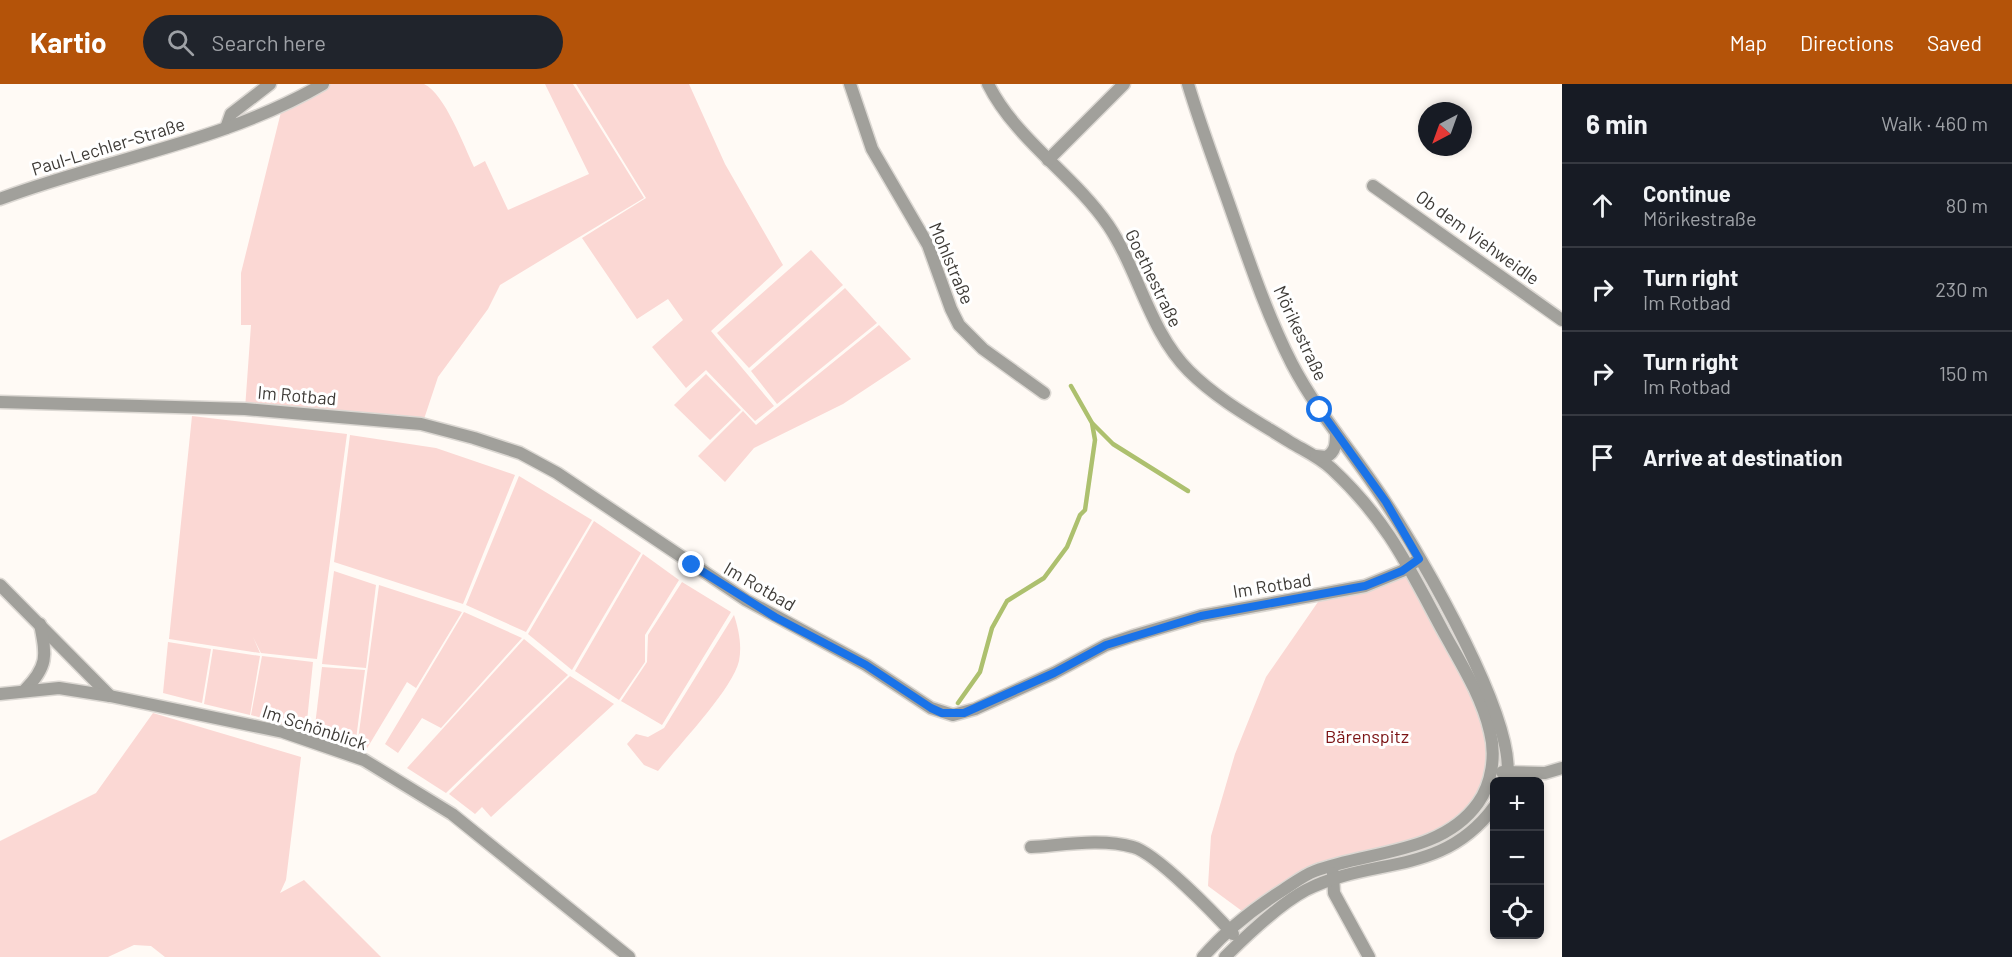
<!DOCTYPE html>
<html lang="en">
<head>
<meta charset="utf-8">
<style>
  :root { --surface:#171b24; --page:#20242c; --text:#f1f3f6; --muted:#9ea1a6; --line:#363941; --accent:#b45309 }
  body { margin:0; font-family:Barlow,sans-serif; background:var(--page); color:var(--text) }
  .controls { position:absolute; right:18px; bottom:18px; display:grid; overflow:hidden; border-radius:9px; box-shadow:0 3px 9px #0003 }
  .controls button { width:54px; height:54px; display:grid; place-items:center; padding:0; border:0; border-bottom:2px solid var(--line); background:var(--surface); color:var(--text); font:30px sans-serif }
  .compass { position:absolute; left:1418px; top:18px; width:54px; height:54px; border-radius:50%; background:var(--surface); box-shadow:0 3px 9px #0003; rotate:221deg }
  .stop { position:absolute; width:18px; height:18px; margin:-14px; border:4px solid #1a73e8; border-radius:50%; background:#fff }
  .stop.end { background:#1a73e8; border-color:#fff; box-shadow:0 2px 6px #0008 }
  .list { margin:0; padding:0; list-style:none }
  h2 { display:flex; justify-content:space-between; align-items:center; height:78px; margin:0; padding:0 24px; font-size:26px }
  h2 small { font-size:20px; font-weight:400; color:var(--muted) }
  .list li { display:grid; grid-template-columns:39px 1fr auto; gap:18px; align-items:center; box-sizing:border-box; height:84px; padding:0 24px; border-top:2px solid var(--line) }
  .list b { display:block; font-size:22px; white-space:nowrap }
  .list p { margin:0; font-size:20px; white-space:nowrap; color:var(--muted) }
  .list em { font-size:20px; font-style:normal; color:var(--muted) }
  .icon { flex:none; width:33px; height:33px; fill:none; stroke:currentColor; stroke-width:2; stroke-linecap:round; stroke-linejoin:round }
  .map { position:relative; flex:none; width:1562px; height:873px; overflow:hidden }
  header { display:flex; align-items:center; gap:36px; box-sizing:border-box; height:84px; padding:0 30px; background:var(--accent); color:#fff }
  header strong { font-size:28px }
  nav { display:flex; gap:33px; margin-inline-start:auto; font-size:21px }
  .search { width:420px; height:54px; background:var(--page); display:flex; align-items:center; gap:15px; box-sizing:border-box; padding:0 21px; border-radius:33px; color:var(--muted); font-size:22px }
  main { display:flex }
  aside { flex:1; background:var(--surface) }
  .map>svg:first-child { display:block }
  .green { fill:#fbd8d4 }
  .lines { fill:none; stroke-linecap:round; stroke-linejoin:round }
  .stream { stroke:#adc06e; stroke-width:4.5 }
  .minor-casing { stroke:#dcd8d3; stroke-width:15 }
  .minor { stroke:#a1a09b; stroke-width:12 }
  .route { stroke:#1a73e8; stroke-width:8 }
  .labels { text-anchor:middle; dominant-baseline:central; stroke-width:6; stroke-linejoin:round; paint-order:stroke }
  .street-label { font-size:18px; fill:#3e3b37; stroke:#fff }
  .park-label { font-size:18px; fill:#7b1314; stroke:#fff }
</style>
</head>
<body>
<header>
<strong>Kartio</strong>
<div class="search"><svg class="icon" aria-label="search" viewBox="0 0 24 24"><circle cx="10" cy="10" r="6"/><path d="M15 15l6 6"/></svg>Search here</div>
<nav><a>Map</a><a>Directions</a><a>Saved</a></nav>
</header>
<main>
<div class="map">
<svg width="1562" height="873" viewBox="0 0 1562 873">
  <rect width="100%" height="100%" fill="#fffaf5"/>
  <g class="green">
    <path d="M331 0C346 0 414 0 424 0 445 10 464 62 474 83L485 77 508 126 589 90 545 0H573L644 114 500 201 488 225 438 293 422 341 245 325 251 241H241V189L281 28Z"/>
    <path d="M576 0H689L725 80 783 181 711 247 774 322 755 337 706 286 686 304 652 263 683 236 668 215 637 235 582 154 646 114Z"/>
    <path d="M811 166 843 201 749 284 717 249Z"/>
    <path d="M845 204 877 239 777 320 751 287Z"/>
    <path d="M879 241 911 275 843 320 754 364 725 398 698 372 743 327 756 341Z"/>
    <path d="M706 290 741 326 710 356 674 321Z"/>
    <path d="M192 332 347 350 317 575 261 569 253 553 260 569 169 555Z"/>
    <path d="M350 351 436 364 515 391 463 520 334 478Z"/>
    <path d="M519 392 592 436 526 548 466 521Z"/>
    <path d="M594 437 641 469 572 586 528 550Z"/>
    <path d="M643 470 679 496 645 551V578L619 616 575 587Z"/>
    <path d="M1409 482 1491 650 1485 704 1442 749 1296 794 1246 830 1208 802 1211 752 1235 670 1266 593 1320 515Z"/>
    <path d="M334 487 376 501 366 584 322 580Z"/>
    <path d="M682 498 731 528 662 641 621 617 647 578 648 551Z"/>
    <path d="M379 501 462 528 416 604 407 598 366 666 357 663Z"/>
    <path d="M464 528 522 554 441 644 422 634 398 669 385 660Z"/>
    <path d="M734 531C739 547 742 561 739 577 732 606 678 662 658 687L644 681 627 660 636 650 648 653 664 644Z"/>
    <path d="M524 555 568 591 446 709 407 684Z"/>
    <path d="M168 558 211 565 202 619 163 609Z"/>
    <path d="M213 565 260 572 250 631 204 620Z"/>
    <path d="M262 572 313 578 306 647 251 631Z"/>
    <path d="M322 583 365 586 355 663 314 650Z"/>
    <path d="M570 592 614 620 491 733 482 723 475 730 449 710Z"/>
    <path d="M153 629 301 673 286 796 280 809 304 796 381 873H165L151 862 134 861 108 873H0V757L96 709Z"/>
  </g>
  <g class="lines">
    <g class="stream">
      <path d="M1093 340 1113 360 1188 407"/>
      <path d="M958 619 980 588 992 544 1007 517 1044 494 1067 463 1080 431 1085 426 1095 356 1092 339 1071 302"/>
    </g>
    <g class="minor-casing">
      <g id="minor">
        <path d="M850 0 872 65 928 161 951 225 959 241 983 265 1044 309"/>
        <path d="M988 0C1016 56 1073 90 1108 141 1139 187 1149 247 1189 287 1218 316 1255 336 1290 358 1305 367 1319 373 1332 385 1387 436 1408 482 1443 547 1460 578 1482 612 1490 648 1496 671 1492 699 1478 719 1442 770 1368 767 1315 787 1304 791 1294 799 1283 806 1253 825 1227 845 1203 873"/>
        <path d="M1188 0C1200 40 1215 80 1229 120 1248 174 1266 229 1292 280 1318 330 1356 372 1386 419 1419 469 1522 643 1506 698"/>
        <path d="M226 44 231 30 270 0"/>
        <path d="M1048 76 1124 0"/>
        <path d="M1373 102 1562 236"/>
        <path d="M0 115C106 75 224 58 323 0"/>
        <path d="M0 318 245 325 421 340 474 354 520 369 557 389 746 516 866 581 931 624 953 631 975 625 1054 589 1106 561 1133 552 1201 532 1365 502 1402 487 1419 475"/>
        <path d="M1316 372 1326 373C1336 368 1336 359 1336 349"/>
        <path d="M0 501 110 612"/>
        <path d="M25 606C49 581 46 571 40 540"/>
        <path d="M0 610 59 604 110 612 283 648 364 676 452 730 629 873"/>
        <path d="M1502 688 1545 689 1562 684"/>
        <path d="M1031 763C1063 761 1102 754 1133 763 1156 769 1215 830 1233 850"/>
        <path d="M1333 789 1334 809 1369 873"/>
        <path d="M1225 873C1247 851 1278 821 1306 806 1373 772 1442 793 1494 723"/>
      </g>
    </g>
    <use href="#minor" class="minor"/>
  </g>
  <g class="lines">
    <path class="route" d="M692 481 775 533 866 581 931 624 942 629H964L1054 589 1106 561 1201 532 1365 502 1402 487 1419 475 1386 418 1320 326"/>
  </g>
  <g class="labels">
    <g class="street-label">
      <text transform="translate(108 62) rotate(-17)">Paul-Lechler-Straße</text>
      <text transform="translate(1478 153) rotate(36)">Ob dem Viehweidle</text>
      <text transform="translate(952 179) rotate(67)">Mohlstraße</text>
      <text transform="translate(1154 194) rotate(64)">Goethestraße</text>
      <text transform="translate(1301 249) rotate(65)">Mörikestraße</text>
      <text transform="translate(297 311) rotate(5)">Im Rotbad</text>
      <text transform="translate(1272 501) rotate(-9)">Im Rotbad</text>
      <text transform="translate(760 502) rotate(30)">Im Rotbad</text>
      <text transform="translate(315 643) rotate(18)">Im Schönblick</text>
    </g>
    <g class="park-label">
      <text x="1367" y="652">Bärenspitz</text>
    </g>
  </g>
</svg>
<div class="controls">
<button>+</button>
<button>−</button>
<button><svg class="icon" aria-label="locate" viewBox="0 0 24 24"><circle cx="12" cy="12" r="6"/><path d="M12 2v4M12 18v4M2 12h4M18 12h4"/></svg></button>
</div>
<svg class="compass" viewBox="-18 -18 36 36"><path d="M0-13l5 13h-10z" fill="#e53935"/><path d="M0 13l5-13h-10z" fill="#9ea1a6"/></svg>
<div class="stop" style="left:1320px;top:326px"></div>
<div class="stop end" style="left:692px;top:481px"></div>
</div>
<aside>
<h2>6 min<small>Walk · 460 m</small></h2>
<ul class="list">
<li><svg class="icon" aria-label="ahead" viewBox="0 0 24 24"><path d="M12 20V5M6 11l6-6 6 6"/></svg><div><b>Continue</b><p>Mörikestraße</p></div><em>80 m</em></li>
<li><svg class="icon" aria-label="right" viewBox="0 0 24 24"><path d="M7 20v-9h11M14 6l5 5-5 5"/></svg><div><b>Turn right</b><p>Im Rotbad</p></div><em>230 m</em></li>
<li><svg class="icon" aria-label="right" viewBox="0 0 24 24"><path d="M7 20v-9h11M14 6l5 5-5 5"/></svg><div><b>Turn right</b><p>Im Rotbad</p></div><em>150 m</em></li>
<li><svg class="icon" aria-label="arrive" viewBox="0 0 24 24"><path d="M6 21V4h12l-3 4 3 4H6"/></svg><div><b>Arrive at destination</b></div></li>
</ul>
</aside>
</main>
</body>
</html>
